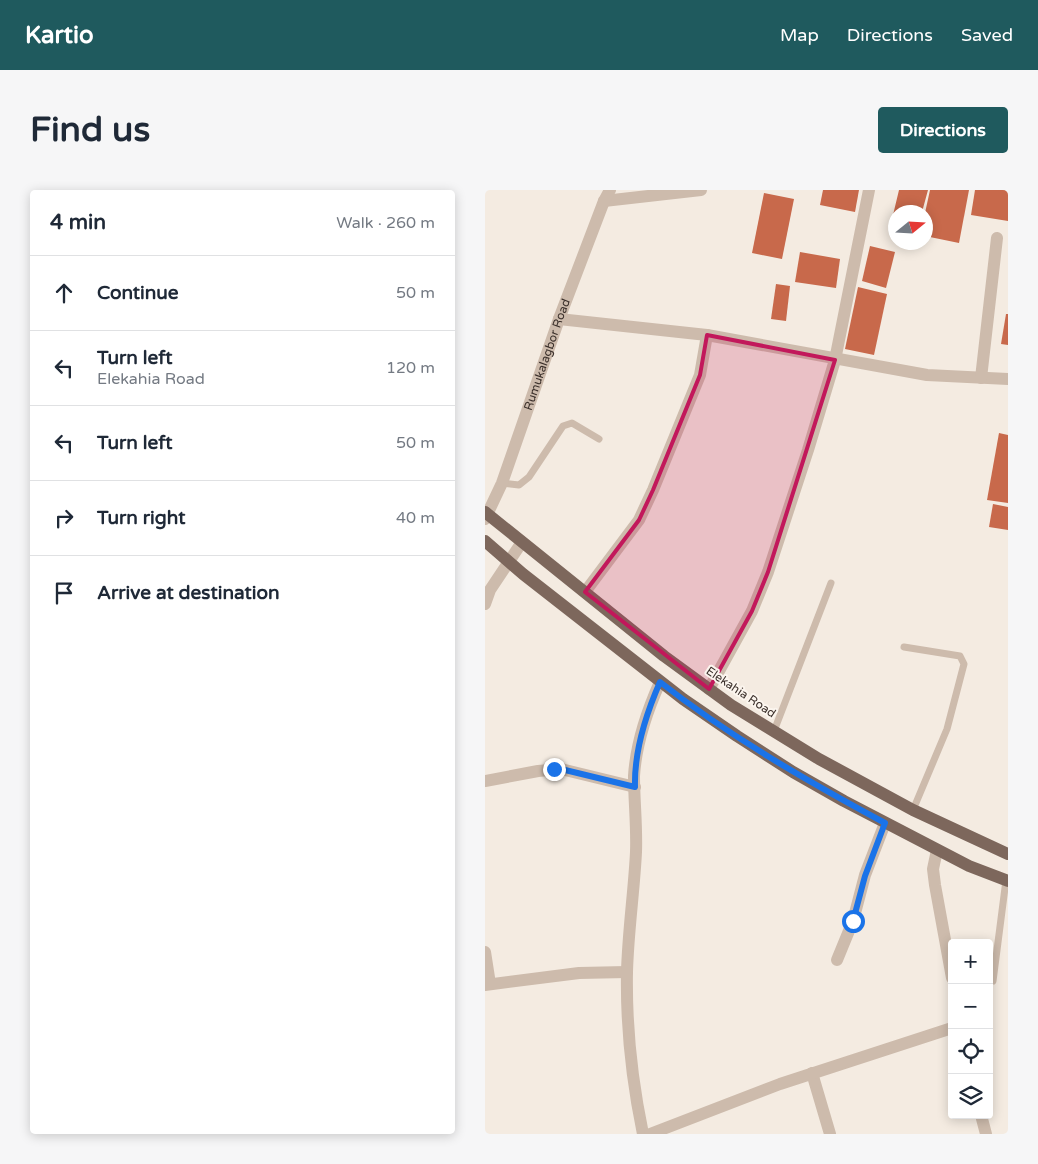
<!DOCTYPE html>
<html lang="en">
<head>
<meta charset="utf-8">
<style>
  :root { --surface:#fff; --page:#f6f6f7; --text:#1f2937; --muted:#747a83; --line:#e0e1e3; --accent:#1f5a5e }
  body { margin:0; font-family:"Varela Round",sans-serif; background:var(--page); color:var(--text) }
  .controls { position:absolute; right:15px; bottom:15px; display:grid; overflow:hidden; border-radius:5px; box-shadow:0 2px 12px #0003 }
  .controls button { width:45px; height:45px; display:grid; place-items:center; padding:0; border:0; border-bottom:1px solid var(--line); background:var(--surface); color:var(--text); font:25px sans-serif }
  .compass { position:absolute; left:403px; top:15px; width:45px; height:45px; border-radius:50%; background:var(--surface); box-shadow:0 2px 12px #0003; rotate:72deg }
  .stop { position:absolute; width:15px; height:15px; margin:-11px; border:4px solid #1a73e8; border-radius:50%; background:#fff }
  .stop.end { background:#1a73e8; border-color:#fff; box-shadow:0 1px 5px #0008 }
  .list { margin:0; padding:0; list-style:none }
  h2 { display:flex; justify-content:space-between; align-items:center; height:65px; margin:0; padding:0 20px; font-size:21px }
  h2 small { font-size:16px; font-weight:400; color:var(--muted) }
  .list li { display:grid; grid-template-columns:32px 1fr auto; gap:15px; align-items:center; box-sizing:border-box; height:75px; padding:0 20px; border-top:1px solid var(--line) }
  .list b { display:block; font-size:19px; white-space:nowrap }
  .list p { margin:0; font-size:16px; white-space:nowrap; color:var(--muted) }
  .list em { font-size:16px; font-style:normal; color:var(--muted) }
  .icon { flex:none; width:28px; height:28px; fill:none; stroke:currentColor; stroke-width:2; stroke-linecap:round; stroke-linejoin:round }
  .map { position:relative; flex:none; width:523px; height:944px; overflow:hidden; border-radius:5px }
  header { display:flex; align-items:center; gap:30px; box-sizing:border-box; height:70px; padding:0 25px; background:var(--accent); color:#fff }
  header strong { font-size:24px }
  nav { display:flex; gap:28px; margin-inline-start:auto; font-size:18px }
  .intro { display:flex; align-items:center; justify-content:space-between; box-sizing:border-box; height:120px; padding:0 30px }
  h1 { margin:0; font-size:35px }
  .button { padding:12px 22px; border-radius:5px; background:var(--accent); color:#fff; font-size:18px; font-weight:700 }
  main { display:flex; gap:30px; padding:0 30px }
  aside { flex:1; background:var(--surface); border-radius:5px; box-shadow:0 2px 12px #0003 }
  .map>svg:first-child { display:block }
  .building { fill:#c8694b }
  .lines { fill:none; stroke-linecap:round; stroke-linejoin:round }
  .lane { stroke:#cdbbac; stroke-width:7 }
  .street { stroke:#cdbbac; stroke-width:12 }
  .primary { stroke:#7d675c; stroke-width:12 }
  .route { stroke:#1a73e8; stroke-width:6 }
  .marked { fill:#c2185b; fill-opacity:0.2; stroke:#c2185b; stroke-width:4; stroke-linejoin:round }
  .labels { text-anchor:middle; dominant-baseline:central; stroke-width:4; stroke-linejoin:round; paint-order:stroke }
  .street-label { font-size:12px; fill:#3b302b; stroke:#fbf5ee }
</style>
</head>
<body>
<header>
<strong>Kartio</strong>
<nav><a>Map</a><a>Directions</a><a>Saved</a></nav>
</header>
<div class="intro"><h1>Find us</h1><a class="button">Directions</a></div>
<main>
<aside>
<h2>4 min<small>Walk · 260 m</small></h2>
<ul class="list">
<li><svg class="icon" aria-label="ahead" viewBox="0 0 24 24"><path d="M12 20V5M6 11l6-6 6 6"/></svg><div><b>Continue</b></div><em>50 m</em></li>
<li><svg class="icon" aria-label="left" viewBox="0 0 24 24"><path d="M17 20v-9H6M10 6l-5 5 5 5"/></svg><div><b>Turn left</b><p>Elekahia Road</p></div><em>120 m</em></li>
<li><svg class="icon" aria-label="left" viewBox="0 0 24 24"><path d="M17 20v-9H6M10 6l-5 5 5 5"/></svg><div><b>Turn left</b></div><em>50 m</em></li>
<li><svg class="icon" aria-label="right" viewBox="0 0 24 24"><path d="M7 20v-9h11M14 6l5 5-5 5"/></svg><div><b>Turn right</b></div><em>40 m</em></li>
<li><svg class="icon" aria-label="arrive" viewBox="0 0 24 24"><path d="M6 21V4h12l-3 4 3 4H6"/></svg><div><b>Arrive at destination</b></div></li>
</ul>
</aside>
<div class="map">
<svg width="523" height="944" viewBox="0 0 523 944">
  <rect width="100%" height="100%" fill="#f4ebe1"/>
  <g class="building">
    <path d="M338 0H374L370 22 335 15Z"/>
    <path d="M414 0H443L437 22H410V25H408Z"/>
    <path d="M445 0H484L474 53 440 46V23Z"/>
    <path d="M490 0H523V31L486 25Z"/>
    <path d="M279 3 309 9 297 69 267 63Z"/>
    <path d="M385 56 410 62 401 98 377 91Z"/>
    <path d="M315 62 355 69 351 98 310 92Z"/>
    <path d="M291 94 305 96 301 131 286 129Z"/>
    <path d="M373 97 402 104 389 165 360 159Z"/>
    <path d="M521 124H523V155L516 154Z"/>
    <path d="M514 243 523 245V313L502 310Z"/>
    <path d="M508 314 523 317V340L504 337Z"/>
  </g>
  <g class="lines">
    <g class="lane">
      <path d="M17 293 34 295 44 287 78 236 87 233 114 249"/>
      <path d="M419 457 475 466 479 474 462 539 428 620"/>
      <path d="M289 541 346 393"/>
      <path d="M508 791 521 690"/>
    </g>
    <g class="street">
      <path d="M119 11 216 0"/>
      <path d="M74 129 222 145 442 185 523 189"/>
      <path d="M496 188 512 48"/>
      <path id="s1" d="M0 329 17 293 74 129 119 11 125 0"/>
      <path d="M100 402 154 330 168 300 215 185 222 145"/>
      <path d="M0 414 5 400 37 352"/>
      <path d="M224 499 267 421 283 382 323 260 350 170 384 0"/>
      <path d="M0 591 53 581 76 579 150 597"/>
      <path d="M452 660 448 679 450 695 467 788"/>
      <path d="M0 762 5 794"/>
      <path d="M352 770 368 731 380 685 400 633"/>
      <path d="M0 795 94 783 142 782"/>
      <path d="M327 883 345 944"/>
      <path d="M496 925 501 944"/>
      <path d="M158 944C147 891 141 837 142 782 143 742 149 702 151 662 152 636 149 611 149 586 151 554 162 521 175 492"/>
      <path d="M165 944 295 894 467 838"/>
    </g>
    <g class="primary">
      <path d="M0 322 179 466 246 515 334 569 428 620 523 664"/>
      <path d="M0 351 38 384 198 509 252 546 308 582 359 611 484 676 523 691"/>
    </g>
  </g>
  <g class="lines">
    <path class="route" d="M69 579H76L150 597C149 560 161 524 175 492 244 546 322 591 400 633L380 686 368 731"/>
  </g>
  <path class="marked" d="M222 145 350 170 283 382 267 421 224 499 100 402 154 330 168 300 215 185Z"/>
  <g class="labels">
    <g class="street-label">
      <text stroke="none"><textPath href="#s1" startOffset="176">Rumukalagbor Road</textPath></text>
      <text transform="translate(256 502) rotate(34)">Elekahia Road</text>
    </g>
  </g>
</svg>
<div class="controls">
<button>+</button>
<button>−</button>
<button><svg class="icon" aria-label="locate" viewBox="0 0 24 24"><circle cx="12" cy="12" r="6"/><path d="M12 2v4M12 18v4M2 12h4M18 12h4"/></svg></button>
<button><svg class="icon" aria-label="layers" viewBox="0 0 24 24"><path d="M12 4l9 5-9 5-9-5zM3 14l9 5 9-5"/></svg></button>
</div>
<svg class="compass" viewBox="-18 -18 36 36"><path d="M0-13l5 13h-10z" fill="#e53935"/><path d="M0 13l5-13h-10z" fill="#747a83"/></svg>
<div class="stop" style="left:368px;top:731px"></div>
<div class="stop end" style="left:69px;top:579px"></div>
</div>
</main>
</body>
</html>
